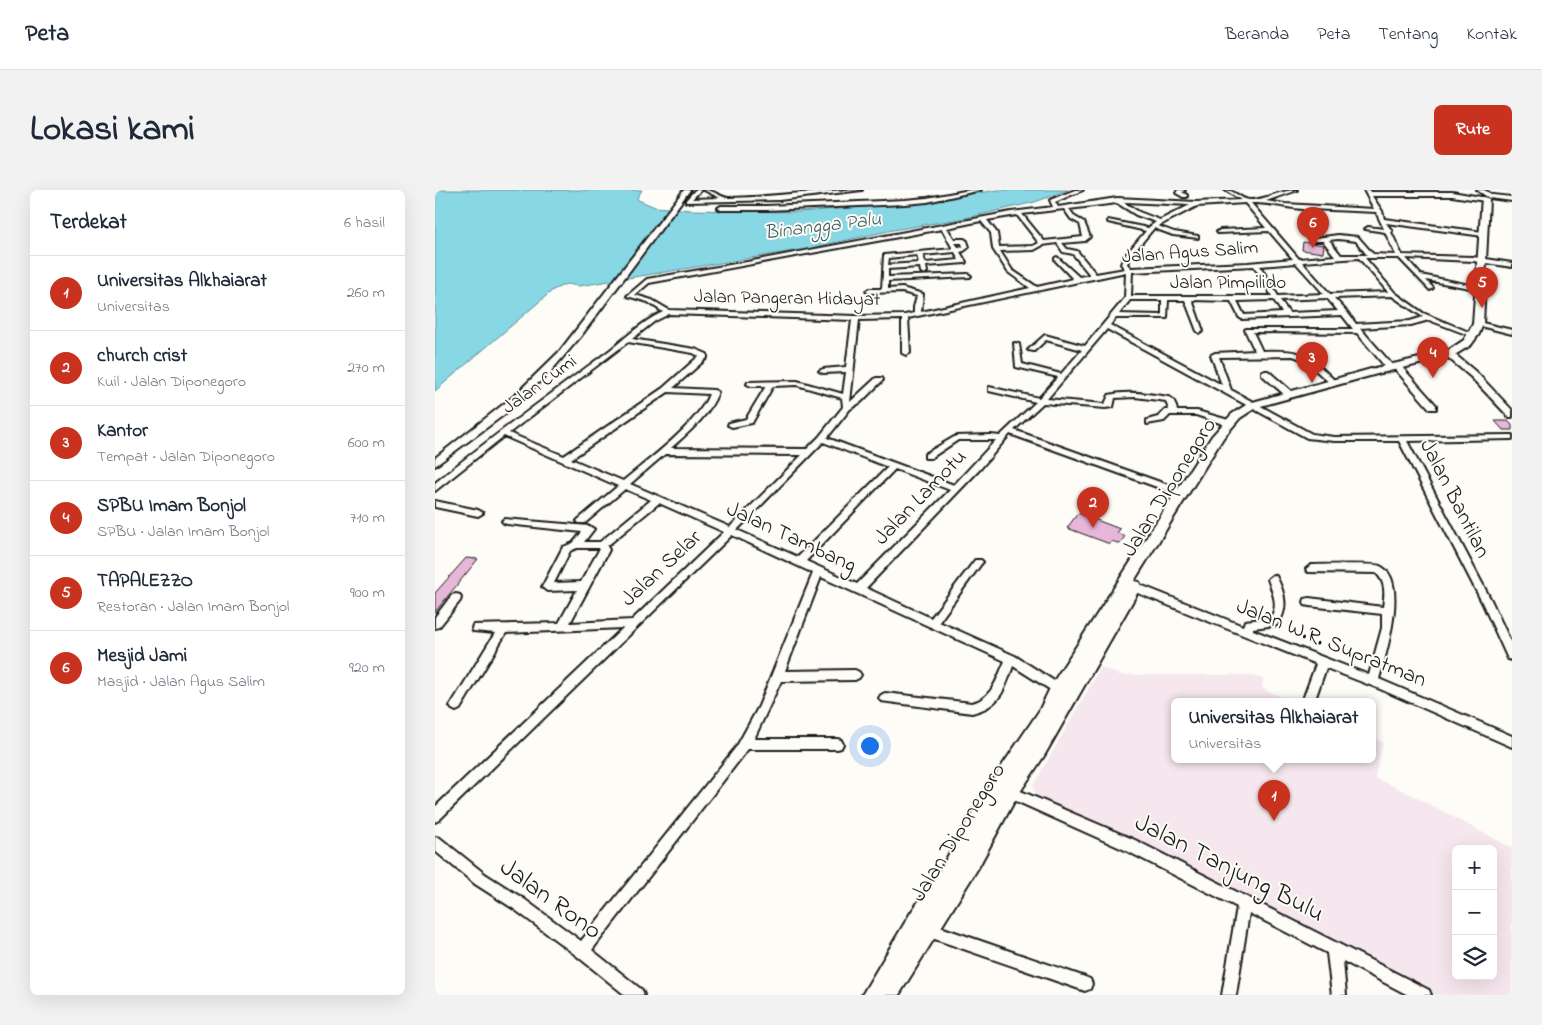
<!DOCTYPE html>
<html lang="id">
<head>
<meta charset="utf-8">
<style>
  :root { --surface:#fff; --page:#f2f2f3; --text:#1f2937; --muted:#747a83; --line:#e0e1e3; --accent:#c8321e }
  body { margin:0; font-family:"Indie Flower",sans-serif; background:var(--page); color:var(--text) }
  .controls { position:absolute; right:15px; bottom:15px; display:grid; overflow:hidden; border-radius:8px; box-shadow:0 5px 20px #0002 }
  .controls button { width:45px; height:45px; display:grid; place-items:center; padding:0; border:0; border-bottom:1px solid var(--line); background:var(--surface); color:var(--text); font:25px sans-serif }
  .you { position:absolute; left:434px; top:555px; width:18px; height:18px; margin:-12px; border:4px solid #fff; border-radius:50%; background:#1a73e8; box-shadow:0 0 0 8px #1a73e833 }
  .badge { display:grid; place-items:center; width:32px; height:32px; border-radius:50%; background:var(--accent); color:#fff; font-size:16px; font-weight:700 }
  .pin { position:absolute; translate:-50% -41px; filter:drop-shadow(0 1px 2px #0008) }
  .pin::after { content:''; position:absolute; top:26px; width:18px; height:15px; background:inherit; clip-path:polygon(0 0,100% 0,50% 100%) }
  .popup { position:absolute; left:736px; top:508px; width:205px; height:65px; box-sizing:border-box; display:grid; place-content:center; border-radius:8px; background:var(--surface); filter:drop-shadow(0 1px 4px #0005); font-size:16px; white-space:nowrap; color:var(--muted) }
  .popup b { font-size:19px; color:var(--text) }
  .popup::after { content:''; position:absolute; left:50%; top:100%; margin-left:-10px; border:10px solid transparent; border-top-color:var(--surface) }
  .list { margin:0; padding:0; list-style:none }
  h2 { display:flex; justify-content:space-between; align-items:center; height:65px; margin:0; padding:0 20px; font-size:21px }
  h2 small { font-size:16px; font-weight:400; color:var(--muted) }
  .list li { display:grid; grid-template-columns:32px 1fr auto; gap:15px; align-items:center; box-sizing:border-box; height:75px; padding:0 20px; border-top:1px solid var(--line) }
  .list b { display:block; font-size:19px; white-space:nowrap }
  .list p { margin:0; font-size:16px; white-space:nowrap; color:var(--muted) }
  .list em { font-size:16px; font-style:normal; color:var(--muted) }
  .icon { flex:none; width:28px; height:28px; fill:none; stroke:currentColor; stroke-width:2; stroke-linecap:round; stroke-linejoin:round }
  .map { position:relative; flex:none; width:1077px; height:805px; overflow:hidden; border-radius:8px }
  header { display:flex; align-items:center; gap:30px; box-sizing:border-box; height:70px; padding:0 25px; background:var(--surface); border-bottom:1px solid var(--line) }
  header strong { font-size:24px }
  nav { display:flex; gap:28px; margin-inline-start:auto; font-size:18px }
  .intro { display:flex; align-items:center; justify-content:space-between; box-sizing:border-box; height:120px; padding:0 30px }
  h1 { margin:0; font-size:35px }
  .button { padding:12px 22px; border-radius:8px; background:var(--accent); color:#fff; font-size:18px; font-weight:700 }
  main { display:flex; gap:30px; padding:0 30px }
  aside { flex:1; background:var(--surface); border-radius:8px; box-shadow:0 5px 20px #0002 }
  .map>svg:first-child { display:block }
  .built { fill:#f6e7ee; fill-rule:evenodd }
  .water { fill:#88d7e5; stroke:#5d8c95 }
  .building { fill:#e6b7d8; stroke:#1c1c1c }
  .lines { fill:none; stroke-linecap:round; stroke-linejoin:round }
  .minor-casing { stroke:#1c1c1c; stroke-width:4 }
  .major-casing { stroke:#1c1c1c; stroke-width:4 }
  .highway-casing { stroke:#1c1c1c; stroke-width:4 }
  .minor { fill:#fdfcf7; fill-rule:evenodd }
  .major { fill:#fdfcf7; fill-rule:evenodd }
  .highway { fill:#fdfcf7; fill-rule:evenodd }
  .labels { text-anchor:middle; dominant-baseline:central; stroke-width:4; stroke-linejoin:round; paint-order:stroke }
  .far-street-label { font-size:19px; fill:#1c1c1c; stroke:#fdfcf7 }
  .far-water-label { font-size:20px; font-style:italic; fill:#425d62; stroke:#fdfcf7 }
  .street-label { font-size:22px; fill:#1c1c1c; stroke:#fdfcf7 }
  .near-street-label { font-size:26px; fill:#1c1c1c; stroke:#fdfcf7 }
</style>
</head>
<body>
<header>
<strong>Peta</strong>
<nav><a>Beranda</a><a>Peta</a><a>Tentang</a><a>Kontak</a></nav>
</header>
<div class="intro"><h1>Lokasi kami</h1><a class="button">Rute</a></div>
<main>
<aside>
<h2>Terdekat<small>6 hasil</small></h2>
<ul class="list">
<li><span class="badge">1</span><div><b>Universitas Alkhaiarat</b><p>Universitas</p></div><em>260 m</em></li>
<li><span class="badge">2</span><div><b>church crist</b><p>Kuil · Jalan Diponegoro</p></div><em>270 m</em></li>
<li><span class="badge">3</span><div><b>Kantor</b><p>Tempat · Jalan Diponegoro</p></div><em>600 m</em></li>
<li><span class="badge">4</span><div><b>SPBU Imam Bonjol</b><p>SPBU · Jalan Imam Bonjol</p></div><em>710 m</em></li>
<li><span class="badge">5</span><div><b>TAPALEZZO</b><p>Restoran · Jalan Imam Bonjol</p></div><em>900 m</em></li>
<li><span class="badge">6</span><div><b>Mesjid Jami</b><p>Masjid · Jalan Agus Salim</p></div><em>920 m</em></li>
</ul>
</aside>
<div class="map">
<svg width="1077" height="805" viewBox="0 0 1077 805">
  <rect width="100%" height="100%" fill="#fdfcf7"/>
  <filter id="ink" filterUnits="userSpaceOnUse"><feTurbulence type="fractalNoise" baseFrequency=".02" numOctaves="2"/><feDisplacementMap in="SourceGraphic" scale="10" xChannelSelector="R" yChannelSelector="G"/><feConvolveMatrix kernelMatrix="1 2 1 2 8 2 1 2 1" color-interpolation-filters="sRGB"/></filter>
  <g filter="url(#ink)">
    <path class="built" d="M666 477 685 485H813L828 489 827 497 832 501 858 512H740V570H938V548L948 552 940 588 975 604 1077 658V805H993L756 688 601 605 598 596ZM1021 659H1058V786H1021Z"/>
    <path class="water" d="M0 0H207L202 8 203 10 220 17 256 20 363 22 478 13 562 0H633L600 12 531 28 458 40 371 59 144 96 131 94 118 100 0 201Z"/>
    <g class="building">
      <path d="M868 52 889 55 888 63 867 60Z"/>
      <path d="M1060 231H1073L1077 235V240H1068Z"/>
      <path d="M643 323 685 339 682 343 690 346 685 354 677 351 675 354 632 338Z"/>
      <path d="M31 368 43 369 0 422V403Z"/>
    </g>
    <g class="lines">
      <g class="minor-casing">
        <g id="minor">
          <path d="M260 0H266L257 9 285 8 269 0C279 0 286 8 294 8 338 7 382 0 427 0L344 10 251 12V10Z"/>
          <path d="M535 0H546L492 12 470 14 331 20H286L283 18 286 16H331L470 10 492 8Z"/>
          <path d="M640 0H648L620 12 623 17 682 8 761 12 806 10 790 0C800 0 806 10 815 10 831 10 845 0 862 0L831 11 850 14 939 19 929 0H935L936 2H1017L1052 8 1053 9 1050 11 1017 6H937L947 21 949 29 1048 42 1051 44 1048 46 951 33 957 41 956 42 967 65 1038 67 1077 73V77L1038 71 971 68 986 85 1049 98 1046 100 991 90 998 98 995 100 964 68H930L960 103 988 123 1041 145 1036 146 994 130 976 135 925 138 959 177 965 175 1001 215V219H995L959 178 953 180 922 143 818 142 827 161C867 160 871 162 899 190V194H896L869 170 858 166 784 167 796 200 877 244 899 247 1077 245V249L972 251 1057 412 1077 455V470L1073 469 1047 412 964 251H899L872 248 672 139 612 209 670 214 674 205C693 200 714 204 733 207 739 208 741 215 742 221H762L797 231V235H791L761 225H735L729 231 712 234V230L723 227 730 220H734L731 211 700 207 680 208 678 217 670 218 608 213 579 240 750 301 751 303 750 305H744L575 244 546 278 431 398 496 428 540 370H546L548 372 546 374 504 432 580 466 627 496 629 499 627 502 623 504 619 502 578 476C569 501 565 516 537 523L446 511 444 508 446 505 450 503 537 513C558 508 562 488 570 471L386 387 350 481 420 480 424 482 426 485 424 488 420 490 346 491 319 549H402L406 550 408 554 406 558 402 559H313L157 760 207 800 209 805H190L142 766 79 719 40 694 0 661V647L5 648 50 684 89 709 146 751 302 556 324 516 378 383 297 345 4 630 0 632V617L188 438 71 443 25 519 21 521 17 519 15 516 17 513 60 443 38 441 37 438 38 435 124 433 142 400 112 401 107 397 128 357 138 353 147 342 72 334 69 333 67 331 69 329 154 336 159 339 149 352H165L216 310 190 299 150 333H144L142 331 144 329 183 296 69 246 0 301V293C54 249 110 208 167 166 187 152 205 132 228 122L213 112 192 106 212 89 312 72 576 22 618 17 615 10ZM688 12H691L755 15 725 30 704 22ZM682 13 701 25 721 32 713 38 673 30V32L711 41 689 67 686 74 690 79 661 84 642 61 632 59 627 53 650 51 655 47 649 32 640 27 634 19ZM810 13 831 38 785 40 782 42 783 43 834 41 858 69 813 73 696 78 692 74 694 68 719 38 738 45 763 48V46L739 42 723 36 762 16ZM816 13C833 12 851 18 868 19L872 25 878 27 879 33 866 36 877 51H888L900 66 864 69ZM629 19 636 29 645 34 648 47 609 51 587 24ZM874 19 941 22 949 39 933 37 930 39 950 42 961 65 938 64 923 47 903 45 881 48 873 38 881 37 885 33 882 25 876 23ZM582 25 604 53 598 56 564 57 562 43 552 30ZM546 31 556 43 558 59 573 82 595 98 486 122 488 104 467 98 453 99V91L535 87 536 86 533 84 453 87V79L485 77 486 82 489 84 492 82 491 76 530 73 531 72 525 62 529 61 534 57 532 51 529 49H519L512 38ZM507 39 518 59 449 65 447 99H434L431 101 434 103 467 102 482 106 479 117V123L470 125 421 126 234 120 217 110 200 105 214 93ZM903 49 921 51 932 65H906L894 50ZM520 53H527L528 57 524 58ZM622 53 628 62 638 64 655 85 644 87 622 67 620 68V70L638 89 602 97 577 80 565 61 599 60 608 55ZM520 62 524 70 490 73 488 65ZM482 65 484 73 453 75 454 68ZM924 68 953 102 895 104 867 72ZM861 73 889 104 843 106 825 76ZM819 76 837 106H696L697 82ZM691 82 690 108 650 156 610 145 593 160 599 161 611 150 647 160 626 184 587 174 584 154 579 153 581 177 623 187 604 208 554 197V201L601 212 565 246 556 245 521 246 490 264V268H496L523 250H561L519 295 392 248 415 219 426 212 448 190 447 188H441L415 212 424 130 467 129V163L471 165 475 163 473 128ZM957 106 988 127 975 131 921 134 912 122 899 108ZM892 108 903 121 854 123 845 110ZM695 110H727V125L684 124ZM733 110H750L762 141 765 143 768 141 757 110 796 111 804 127 807 129 907 125 918 139H811L810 140 820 161 780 163 776 165 787 195 675 135 681 128H732ZM839 110 847 123 809 125 802 111ZM234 124 417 130 411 177 388 179 384 181 388 183 411 182 408 204 362 191 313 192 312 194 316 196H331L311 229 294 233 293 235 297 237 317 233 338 196 362 195 407 208 408 217 384 247 372 259 236 258C254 242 274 226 283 202L279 200 238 198 272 168V164L260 159 197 149 220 131ZM193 152 258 163 264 166 228 198 129 266 74 243ZM233 202 274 204C263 234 213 270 188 291L136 269ZM388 252 453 277 363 367 302 340ZM230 264 367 265 295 337 195 294ZM460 279 515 300 422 394 371 371ZM224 313 289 342 197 430 135 433 174 360 172 356ZM142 358H164V360L146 392 119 393 135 361Z"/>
          <path d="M743 0H750L747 2 752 5V7H748L741 3Z"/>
          <path d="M1043 132 1077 140V144L1041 135 1040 134Z"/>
          <path d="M1011 162H1017L1042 183 1077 220V227H1074L1036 187 1011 166Z"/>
          <path d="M827 181H833L856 201V205H850L827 185Z"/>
          <path d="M0 311 43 320 48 323 43 326 0 317Z"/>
          <path d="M876 375C888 375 938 373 945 376 975 389 950 467 944 489L1077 546V557L945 499 891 478 879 512H867L881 474 695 400 694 397 695 394H703L808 436 810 431 835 428C845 416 837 402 833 389L838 385 841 386C850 403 854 419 842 435L818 438V440L934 485 947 438V424L874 416 870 415 869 412 870 409 874 408 948 417C950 404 951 392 941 383L873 382 871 379Z"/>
          <path d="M21 404 25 405 26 408 25 411 4 437 0 438V427L17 405Z"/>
          <path d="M574 596 700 650 994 800 996 805H973L908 771 911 805H897L892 763 814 723 801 805H787L802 717 690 660 570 606 568 602 570 598Z"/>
          <path d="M491 732 650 787 655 789 657 794 655 799 650 801 491 746 486 744 484 739 486 734Z"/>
        </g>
      </g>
      <g class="major-casing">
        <g id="major">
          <path d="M249 0H255L146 146 116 181 70 224 0 276V268L79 206 124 162Z"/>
          <path d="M1042 0H1049L1058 5 1077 7V11L1054 8Z"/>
        </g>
      </g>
      <g class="highway-casing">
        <path id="highway" d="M1047 7 1054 9 1048 134 1044 144 1036 155 1018 166 942 184 822 217 805 228 788 248 699 391 704 392 706 396 704 400 609 566 581 608 543 678 464 805H427L475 724 505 680 546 607 604 521 617 494 777 246 797 224 814 213 936 179 1011 162 1029 150 1038 134Z"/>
      </g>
      <use href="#minor" class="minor"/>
      <use href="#major" class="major"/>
      <use href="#highway" class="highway"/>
    </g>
  </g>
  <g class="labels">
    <g class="far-street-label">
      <text transform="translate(755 63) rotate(-4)">Jalan Agus Salim</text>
      <text x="793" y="93">Jalan Pimpilido</text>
      <text transform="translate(352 109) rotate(1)">Jalan Pangeran Hidayat</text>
      <text transform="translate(105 195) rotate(-36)">Jalan Cumi</text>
    </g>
    <g class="far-water-label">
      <text transform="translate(388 37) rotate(-7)">Binangga Palu</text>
    </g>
    <g class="street-label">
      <text transform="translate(735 298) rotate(-58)">Jalan Diponegoro</text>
      <text transform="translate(486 308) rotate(-46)">Jalan Lamotu</text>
      <text transform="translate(1019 309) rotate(63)">Jalan Bantilan</text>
      <text transform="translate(356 348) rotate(25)">Jalan Tambang</text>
      <text transform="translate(227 379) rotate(-43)">Jalan Selar</text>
      <text transform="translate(896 454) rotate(22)">Jalan W.R. Supratman</text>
      <text transform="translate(524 643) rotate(-58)">Jalan Diponegoro</text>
    </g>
    <g class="near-street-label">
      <text transform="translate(794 679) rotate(27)">Jalan Tanjung Bulu</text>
      <text transform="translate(115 710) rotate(36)">Jalan Rono</text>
    </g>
  </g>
</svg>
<div class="controls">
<button>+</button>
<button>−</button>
<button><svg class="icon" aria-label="layers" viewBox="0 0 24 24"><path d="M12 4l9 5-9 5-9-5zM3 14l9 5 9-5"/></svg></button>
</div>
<div class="you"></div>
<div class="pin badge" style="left:839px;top:631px">1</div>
<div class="popup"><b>Universitas Alkhaiarat</b>Universitas</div>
<div class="pin badge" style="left:658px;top:338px">2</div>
<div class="pin badge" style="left:877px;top:193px">3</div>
<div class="pin badge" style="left:998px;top:188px">4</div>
<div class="pin badge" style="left:1047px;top:118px">5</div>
<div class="pin badge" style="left:878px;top:58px">6</div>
</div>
</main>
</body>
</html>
